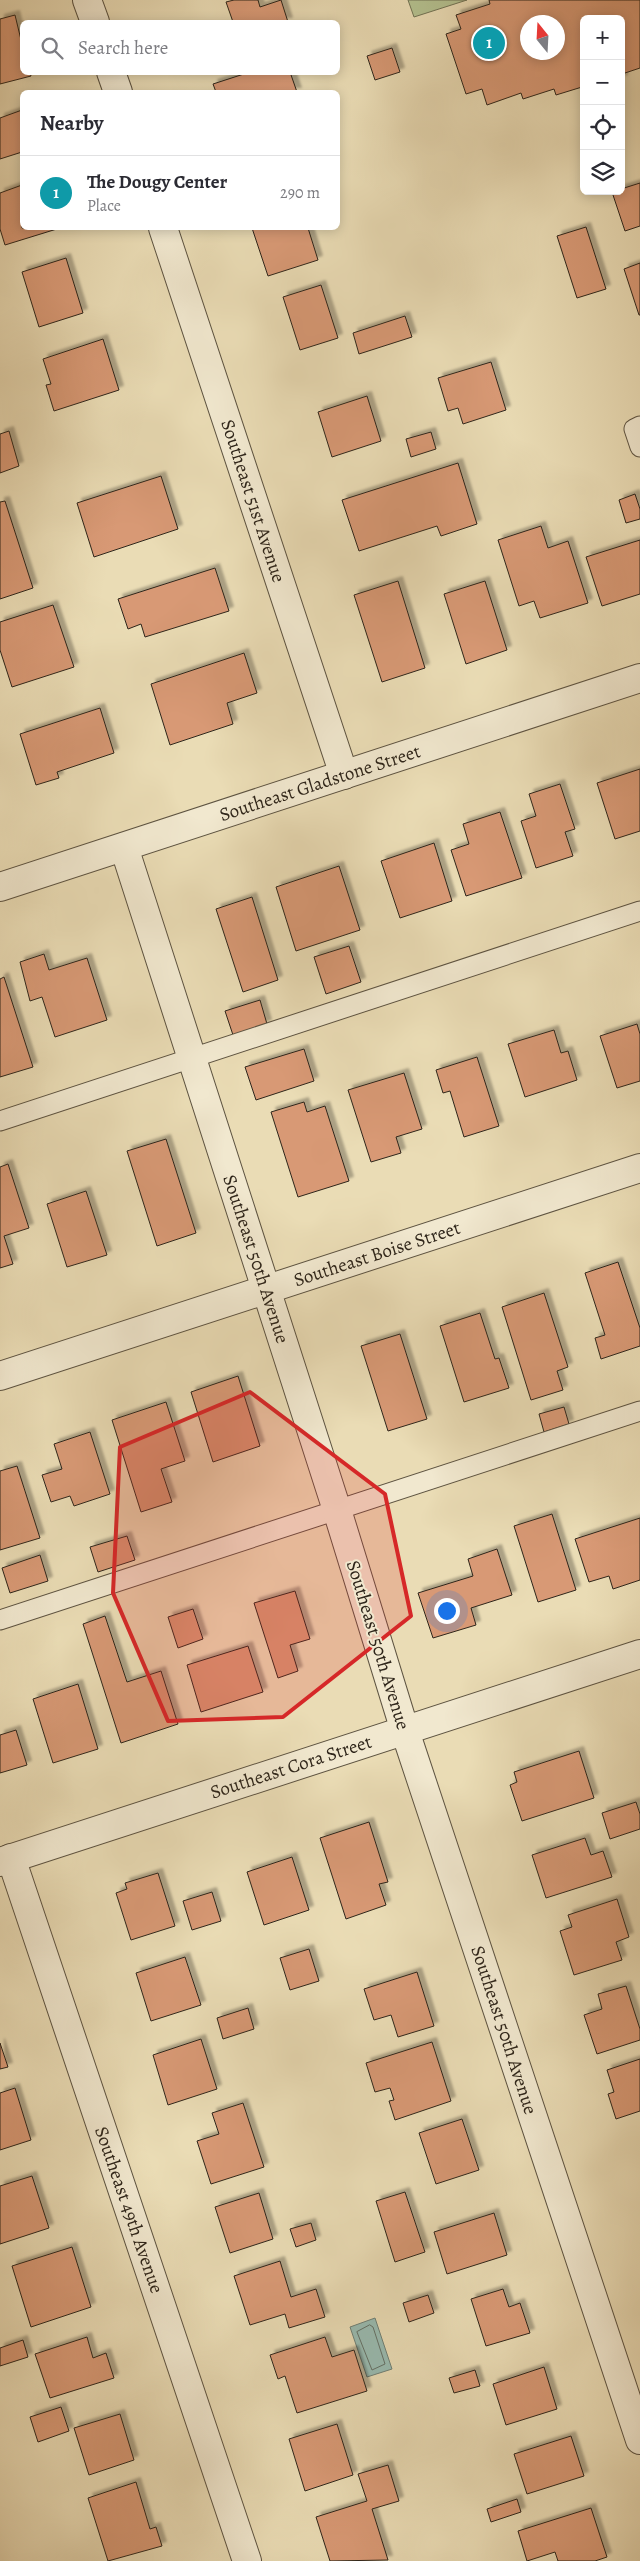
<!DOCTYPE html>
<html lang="en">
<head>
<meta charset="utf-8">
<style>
  :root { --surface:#fff; --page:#f2f2f3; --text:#2b2b33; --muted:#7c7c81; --line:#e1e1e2; --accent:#8f2418 }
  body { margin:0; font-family:Alegreya,serif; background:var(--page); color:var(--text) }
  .controls { position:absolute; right:15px; top:15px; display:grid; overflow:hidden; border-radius:8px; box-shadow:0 2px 12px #0003 }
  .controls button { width:45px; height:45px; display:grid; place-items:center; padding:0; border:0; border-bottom:1px solid var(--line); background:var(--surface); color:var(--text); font:25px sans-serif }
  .compass { position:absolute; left:520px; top:15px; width:45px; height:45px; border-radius:50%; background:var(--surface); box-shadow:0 2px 12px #0003; rotate:342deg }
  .you { position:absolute; left:446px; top:1610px; width:18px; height:18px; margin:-12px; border:4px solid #fff; border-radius:50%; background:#1a73e8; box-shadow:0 0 0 8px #1a73e833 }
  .badge { display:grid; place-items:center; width:32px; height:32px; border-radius:50%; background:var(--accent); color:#fff; font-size:16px; font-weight:700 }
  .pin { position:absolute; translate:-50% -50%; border:2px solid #fff; box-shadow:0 1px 5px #0006 }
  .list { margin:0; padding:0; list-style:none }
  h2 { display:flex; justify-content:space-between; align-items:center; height:65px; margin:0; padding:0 20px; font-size:21px }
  h2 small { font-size:16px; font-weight:400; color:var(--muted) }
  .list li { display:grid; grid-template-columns:32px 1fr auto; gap:15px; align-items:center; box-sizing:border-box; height:75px; padding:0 20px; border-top:1px solid var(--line) }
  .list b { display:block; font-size:19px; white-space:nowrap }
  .list p { margin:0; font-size:16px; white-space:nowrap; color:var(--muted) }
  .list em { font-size:16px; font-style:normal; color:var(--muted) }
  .icon { flex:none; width:28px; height:28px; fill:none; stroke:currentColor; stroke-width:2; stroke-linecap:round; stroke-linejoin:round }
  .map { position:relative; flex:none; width:640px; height:2561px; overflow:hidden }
  .search { position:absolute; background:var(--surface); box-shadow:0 2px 12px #0003; left:20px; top:20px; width:320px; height:55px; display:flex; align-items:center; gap:12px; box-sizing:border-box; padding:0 18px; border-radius:8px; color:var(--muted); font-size:19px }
  .panel { position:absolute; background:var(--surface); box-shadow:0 2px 12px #0003; left:20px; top:90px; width:320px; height:140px; border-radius:8px }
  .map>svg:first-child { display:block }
  .green { fill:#b4c190; stroke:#717355 }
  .water { fill:#98bbb1; stroke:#6e7f75 }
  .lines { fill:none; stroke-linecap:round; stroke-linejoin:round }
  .shore { stroke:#637066; stroke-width:1 }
  .building { fill:#d89975; stroke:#2e251a; fill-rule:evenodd; filter:url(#shadow) }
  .service-casing { stroke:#5d5341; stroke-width:21 }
  .minor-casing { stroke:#5d5341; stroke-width:30 }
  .service { stroke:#f1e8cf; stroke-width:19 }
  .minor { stroke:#f1e8cf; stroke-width:28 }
  .marked { fill:#d62828; fill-opacity:0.2; stroke:#d62828; stroke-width:4; stroke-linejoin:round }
  .labels { text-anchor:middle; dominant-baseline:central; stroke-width:4; stroke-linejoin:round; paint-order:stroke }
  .street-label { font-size:19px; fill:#2e251a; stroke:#f1e8cf }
</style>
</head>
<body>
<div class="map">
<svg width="640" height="2561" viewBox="0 0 640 2561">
  <defs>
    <filter id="shadow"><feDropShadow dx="4.5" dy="-4.5" stdDeviation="1" flood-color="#0004"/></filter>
  </defs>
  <rect width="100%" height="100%" fill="#eadcb5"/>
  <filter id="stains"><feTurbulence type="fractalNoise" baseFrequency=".004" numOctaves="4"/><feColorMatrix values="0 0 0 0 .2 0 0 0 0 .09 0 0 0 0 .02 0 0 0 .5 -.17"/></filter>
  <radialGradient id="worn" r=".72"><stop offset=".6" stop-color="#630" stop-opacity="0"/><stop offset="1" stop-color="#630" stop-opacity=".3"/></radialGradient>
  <path class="green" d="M408 0H467L414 17Z"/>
  <path class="water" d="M375 2318 392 2369 367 2377 350 2327Z"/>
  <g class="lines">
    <path class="shore" d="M370 2325 373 2327 385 2364 372 2370 357 2332Z"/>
  </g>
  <g class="building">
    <path d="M234 0H258L260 7 281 0 288 22H233L226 2Z"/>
    <path d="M489 0H640V68L622 74 623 79 621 80V19H584V92L582 87 556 95 554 89 523 99 521 93 487 105 482 89 466 94 446 34 461 29 456 15 490 4ZM528 22H558V52H528Z"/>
    <path d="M15 15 22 44V72H30L31 76 0 84V19Z"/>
    <path d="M392 48 400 72 375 80 367 56Z"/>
    <path d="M250 72H290L297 92H216L213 84Z"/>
    <path d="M22 110V152L0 159V118Z"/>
    <path d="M640 183V226L625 231 612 192 621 191V189Z"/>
    <path d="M22 185V228H60L5 245 0 229V193Z"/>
    <path d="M586 227 606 289 577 298 557 236Z"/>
    <path d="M252 228H308L318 260 268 276Z"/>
    <path d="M66 258 83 313 39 327 22 272Z"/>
    <path d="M640 263V315H639L624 269Z"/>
    <path d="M321 285 338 338 300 350 283 297Z"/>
    <path d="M405 316 412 337 359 354 353 333Z"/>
    <path d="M103 339 119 390 54 411 46 385 51 384 43 359Z"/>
    <path d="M491 362 506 410 463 424 458 408 448 411 438 378Z"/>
    <path d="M367 396 381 441 332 457 318 412Z"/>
    <path d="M9 431 19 466 0 473V434Z"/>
    <path d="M431 432 436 449 411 457 406 439Z"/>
    <path d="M458 463 477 524 441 536 437 526 359 551 342 500Z"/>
    <path d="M161 476 178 529 94 557 77 503Z"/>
    <path d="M635 494 640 509V519L626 523 619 500Z"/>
    <path d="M5 501 33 588 0 599V502Z"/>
    <path d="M541 526 548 548 568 541 588 603 540 618 534 601 519 606 498 540Z"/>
    <path d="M640 540V594L602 606 586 557Z"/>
    <path d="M215 568 229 611 145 637 141 624 128 629 118 599Z"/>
    <path d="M398 581 425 668 382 682 354 595Z"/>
    <path d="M485 581 507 650 466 664 444 594Z"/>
    <path d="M53 605 74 667 12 687 0 650V622Z"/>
    <path d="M244 653 257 693 227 703 233 724 170 745 151 684Z"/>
    <path d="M100 708 114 753 57 772 59 778 36 785 20 734Z"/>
    <path d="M640 769V831L615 839 597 783Z"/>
    <path d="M560 784 575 829 565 832 573 856 536 868 521 821 536 816 529 794Z"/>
    <path d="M500 812 522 878 466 896 451 850 469 844 463 824Z"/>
    <path d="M434 843 452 901 400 918 381 861Z"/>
    <path d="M339 866 360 930 296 951 276 887Z"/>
    <path d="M252 897 278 980 243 992 216 909Z"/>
    <path d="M349 946 361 982 326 994 314 957Z"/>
    <path d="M44 954 49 970 87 958 107 1020 55 1037 42 997 30 1001 20 962Z"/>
    <path d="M4 977 33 1067 0 1077V979Z"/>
    <path d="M260 1000 267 1024 233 1035 225 1011Z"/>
    <path d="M637 1024 640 1034V1081L617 1088 600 1036Z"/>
    <path d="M554 1030 561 1053 568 1051 577 1080 525 1097 508 1044Z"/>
    <path d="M304 1049 314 1081 256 1100 245 1067Z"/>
    <path d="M477 1057 499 1126 464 1137 450 1091 443 1093 436 1070Z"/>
    <path d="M404 1073 422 1129 396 1137 401 1153 371 1162 348 1090Z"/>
    <path d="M304 1102 307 1112 325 1106 349 1181 298 1197 271 1112Z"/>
    <path d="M166 1139 196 1233 157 1246 127 1151Z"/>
    <path d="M8 1164 29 1228 4 1236 13 1264 0 1268V1167Z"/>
    <path d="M86 1191 107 1255 67 1267 47 1204Z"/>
    <path d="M618 1262 640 1328V1346L601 1359 595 1338 605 1335 585 1273Z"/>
    <path d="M544 1293 568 1367 557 1371 563 1390 531 1400 502 1307Z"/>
    <path d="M480 1313 495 1359 499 1358 509 1388 464 1402 440 1326Z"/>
    <path d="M400 1334 427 1419 388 1431 361 1346Z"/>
    <path d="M238 1376 260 1446 213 1462 191 1392Z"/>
    <path d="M166 1402 185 1461 161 1469 172 1502 141 1512 112 1420Z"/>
    <path d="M564 1407 569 1424 544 1432 539 1414Z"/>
    <path d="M90 1432 110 1494 74 1506 70 1496 51 1502 42 1475 62 1469 54 1444Z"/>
    <path d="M17 1466 40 1538 0 1550V1471Z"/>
    <path d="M552 1514 576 1590 538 1602 514 1526Z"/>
    <path d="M640 1518V1580L613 1589 609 1576 589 1582 575 1539Z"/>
    <path d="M127 1536 135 1560 98 1572 90 1547Z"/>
    <path d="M497 1549 512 1595 471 1608 476 1625 433 1638 418 1593 473 1576 468 1559Z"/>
    <path d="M40 1555 48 1581 10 1593 2 1568Z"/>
    <path d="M295 1591 310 1639 290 1645 298 1671 278 1678 254 1603Z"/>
    <path d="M193 1609 203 1639 178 1648 168 1617Z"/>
    <path d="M105 1616 127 1682 161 1671 178 1724 121 1743 83 1624Z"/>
    <path d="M248 1646 263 1692 201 1712 187 1665Z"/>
    <path d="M78 1684 98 1749 53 1763 33 1699Z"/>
    <path d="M16 1730 27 1765 0 1773V1735Z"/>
    <path d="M579 1751 594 1798 522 1821 510 1785 517 1782 514 1772Z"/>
    <path d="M636 1802 640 1814V1829L610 1839 602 1813Z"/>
    <path d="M369 1822 388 1882 379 1884 386 1905 346 1919 320 1838Z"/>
    <path d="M585 1838 591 1855 603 1851 612 1877 546 1898 532 1855Z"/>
    <path d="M292 1857 309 1910 264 1925 247 1872Z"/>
    <path d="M158 1873 175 1926 131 1940 116 1893 127 1889 125 1883Z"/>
    <path d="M212 1892 221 1921 192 1930 183 1901Z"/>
    <path d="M617 1899 629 1937 616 1942 622 1960 574 1975 560 1931 572 1927 568 1915Z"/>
    <path d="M309 1949 319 1981 290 1990 280 1958Z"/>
    <path d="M185 1957 201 2005 151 2021 136 1973Z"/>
    <path d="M417 1972 434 2026 398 2037 391 2015 374 2020 364 1989Z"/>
    <path d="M626 1986 640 2029V2040L597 2054 584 2015 602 2009 598 1994Z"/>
    <path d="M248 2008 254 2029 223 2039 217 2018Z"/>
    <path d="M201 2039 217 2089 168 2105 153 2055Z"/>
    <path d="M432 2042 451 2101 395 2120 389 2101 394 2100 390 2088 375 2092 366 2063Z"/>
    <path d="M0 2043 8 2067 0 2069Z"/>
    <path d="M640 2059V2111L616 2119 608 2094 614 2092 607 2070Z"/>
    <path d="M15 2088 31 2140 0 2150V2093Z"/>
    <path d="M243 2103 264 2167 211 2184 197 2141 219 2134 212 2113Z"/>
    <path d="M462 2119 479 2170 436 2184 419 2133Z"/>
    <path d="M32 2176 49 2228 0 2244V2186Z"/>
    <path d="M405 2192 425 2252 395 2262 376 2201Z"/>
    <path d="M259 2193 273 2239 230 2253 215 2207Z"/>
    <path d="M494 2213 507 2255 447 2274 434 2232Z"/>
    <path d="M311 2223 316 2240 296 2247 290 2229Z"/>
    <path d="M72 2247 91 2307 31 2327 12 2266Z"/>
    <path d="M280 2261 291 2297 316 2289 325 2317 289 2328 285 2314 250 2325 234 2276Z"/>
    <path d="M503 2289 509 2307 520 2303 530 2333 486 2346 471 2299Z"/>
    <path d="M428 2295 434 2313 409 2322 403 2303Z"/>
    <path d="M87 2337 93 2358 106 2353 114 2378 50 2398 35 2354Z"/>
    <path d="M325 2337 332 2357 354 2350 367 2391 297 2413 285 2376 278 2379 270 2355Z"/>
    <path d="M23 2340 28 2357 0 2366V2348Z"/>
    <path d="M544 2367 557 2409 506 2425 493 2384Z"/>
    <path d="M475 2370 480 2386 454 2393 449 2378Z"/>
    <path d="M61 2407 69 2431 38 2442 30 2417Z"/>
    <path d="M120 2414 134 2460 89 2475 74 2428Z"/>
    <path d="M337 2424 353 2475 305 2491 289 2439Z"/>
    <path d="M571 2436 584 2476 527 2494 514 2454Z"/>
    <path d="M388 2465 399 2501 372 2509 388 2560 330 2561 316 2517 367 2501 358 2474Z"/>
    <path d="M136 2482 150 2529 156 2527 162 2546 108 2561 88 2498Z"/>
    <path d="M517 2499 521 2512 491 2522 487 2509Z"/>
    <path d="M591 2508 607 2557 595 2561H558L555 2552 527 2561 518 2531Z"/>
  </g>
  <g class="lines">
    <g class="service-casing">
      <g id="service">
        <path d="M640 426 634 429 640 447"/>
        <path d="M0 1121 640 911"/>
        <path d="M0 1620 640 1411"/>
      </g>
    </g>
    <g class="minor-casing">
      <g id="minor">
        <path d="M87 0 95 22"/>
        <path d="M111 72 118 92"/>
        <path d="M163 228 344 775"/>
        <path d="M124 847 337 1510 405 1731 640 2440"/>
        <path d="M0 887 640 678"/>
        <path d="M0 1376 640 1168"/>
        <path d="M11 1858 247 2561"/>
        <path d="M0 1862 640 1654"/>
      </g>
    </g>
    <use href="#service" class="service"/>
    <use href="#minor" class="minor"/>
  </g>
  <path class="marked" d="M250 1392 385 1494 411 1616 283 1717 168 1721 113 1593 120 1447Z"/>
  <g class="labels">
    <g class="street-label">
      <text transform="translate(253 501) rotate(72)">Southeast 51st Avenue</text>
      <text transform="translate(320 783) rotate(-18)">Southeast Gladstone Street</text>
      <text transform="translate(377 1254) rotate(-18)">Southeast Boise Street</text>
      <text transform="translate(256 1259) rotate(72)">Southeast 50th Avenue</text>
      <text transform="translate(378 1645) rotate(73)">Southeast 50th Avenue</text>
      <text transform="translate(291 1767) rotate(-18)">Southeast Cora Street</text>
      <text transform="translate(504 2030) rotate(72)">Southeast 50th Avenue</text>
      <text transform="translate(129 2210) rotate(71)">Southeast 49th Avenue</text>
    </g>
  </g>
  <rect width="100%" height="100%" filter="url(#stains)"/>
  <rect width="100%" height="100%" fill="url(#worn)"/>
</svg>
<div class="controls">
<button>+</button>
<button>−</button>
<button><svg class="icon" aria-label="locate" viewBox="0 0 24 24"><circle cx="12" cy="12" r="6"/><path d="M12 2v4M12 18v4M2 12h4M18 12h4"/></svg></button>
<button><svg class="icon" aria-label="layers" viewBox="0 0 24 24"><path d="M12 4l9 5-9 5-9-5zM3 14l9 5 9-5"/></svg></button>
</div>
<svg class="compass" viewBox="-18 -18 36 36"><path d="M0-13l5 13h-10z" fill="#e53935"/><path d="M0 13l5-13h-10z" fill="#7c7c81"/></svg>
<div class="you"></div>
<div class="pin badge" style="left:489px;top:43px;background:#0f9aa8">1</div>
<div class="search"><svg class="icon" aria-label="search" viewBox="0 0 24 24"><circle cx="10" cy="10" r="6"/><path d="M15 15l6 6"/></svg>Search here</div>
<section class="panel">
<h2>Nearby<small></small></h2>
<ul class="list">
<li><span class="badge" style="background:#0f9aa8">1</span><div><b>The Dougy Center</b><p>Place</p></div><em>290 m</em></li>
</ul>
</section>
</div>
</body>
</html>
